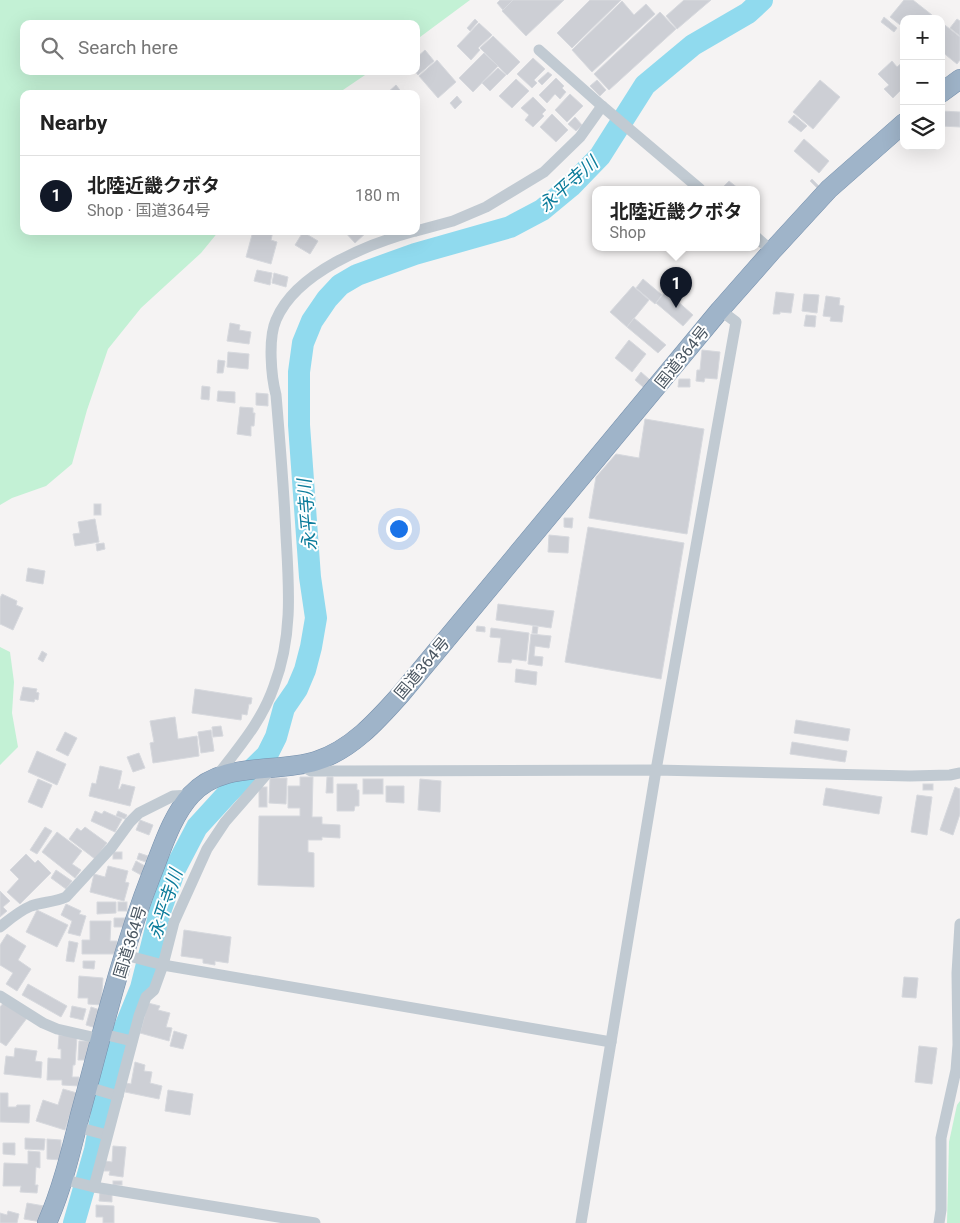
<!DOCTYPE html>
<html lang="en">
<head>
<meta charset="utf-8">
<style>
  :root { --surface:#fff; --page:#f2f2f2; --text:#222; --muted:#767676; --line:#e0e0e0; --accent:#111827 }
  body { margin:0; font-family:Roboto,"Noto Sans JP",sans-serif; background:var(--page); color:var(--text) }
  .controls { position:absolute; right:15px; top:15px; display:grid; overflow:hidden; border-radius:10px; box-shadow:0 5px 20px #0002 }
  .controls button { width:45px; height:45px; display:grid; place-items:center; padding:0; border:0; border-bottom:1px solid var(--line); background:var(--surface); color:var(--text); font:25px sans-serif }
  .you { position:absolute; left:398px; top:528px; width:18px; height:18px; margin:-12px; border:4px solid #fff; border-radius:50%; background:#1a73e8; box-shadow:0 0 0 8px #1a73e833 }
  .badge { display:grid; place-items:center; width:32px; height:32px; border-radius:50%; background:var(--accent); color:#fff; font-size:16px; font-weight:700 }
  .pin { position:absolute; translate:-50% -41px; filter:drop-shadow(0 1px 2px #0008) }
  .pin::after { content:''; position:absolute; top:26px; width:18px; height:15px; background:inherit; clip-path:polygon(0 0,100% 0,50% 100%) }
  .popup { position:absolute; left:592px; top:186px; width:168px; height:65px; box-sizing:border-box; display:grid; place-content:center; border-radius:10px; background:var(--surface); filter:drop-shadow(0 1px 4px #0005); font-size:16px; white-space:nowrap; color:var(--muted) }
  .popup b { font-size:19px; color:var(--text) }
  .popup::after { content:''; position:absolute; left:50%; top:100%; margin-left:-10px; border:10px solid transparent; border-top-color:var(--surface) }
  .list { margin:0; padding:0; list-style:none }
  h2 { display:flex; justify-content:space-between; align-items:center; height:65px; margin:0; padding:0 20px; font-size:21px }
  h2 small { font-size:16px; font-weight:400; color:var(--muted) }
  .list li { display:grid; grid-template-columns:32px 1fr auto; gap:15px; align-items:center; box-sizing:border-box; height:80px; padding:0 20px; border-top:1px solid var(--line) }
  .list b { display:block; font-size:19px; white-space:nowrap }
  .list p { margin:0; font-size:16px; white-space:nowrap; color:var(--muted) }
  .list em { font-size:16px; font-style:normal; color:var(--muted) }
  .icon { flex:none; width:28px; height:28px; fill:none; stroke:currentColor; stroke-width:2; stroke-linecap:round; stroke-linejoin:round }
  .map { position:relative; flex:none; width:960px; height:1223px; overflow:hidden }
  .search { position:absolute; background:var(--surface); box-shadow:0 5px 20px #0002; left:20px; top:20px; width:400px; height:55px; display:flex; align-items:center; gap:12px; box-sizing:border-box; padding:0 18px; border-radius:10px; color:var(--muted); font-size:19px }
  .panel { position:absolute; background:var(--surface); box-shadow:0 5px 20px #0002; left:20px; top:90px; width:400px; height:145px; border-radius:10px }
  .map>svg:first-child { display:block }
  .green { fill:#c3f1d5 }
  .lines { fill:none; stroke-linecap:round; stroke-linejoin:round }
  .river { stroke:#90daee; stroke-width:22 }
  .building { fill:#cdcfd5; stroke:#d7d9de }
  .trunk-casing { stroke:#7690ad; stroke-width:20 }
  .minor { stroke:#c1cad2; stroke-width:11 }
  .trunk { stroke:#9fb4c9; stroke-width:19 }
  .labels { text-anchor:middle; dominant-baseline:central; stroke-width:4; stroke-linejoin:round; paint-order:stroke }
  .street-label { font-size:16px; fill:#4a5661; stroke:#fff }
  .water-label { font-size:18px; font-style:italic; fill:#0c7c9b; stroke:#fff }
</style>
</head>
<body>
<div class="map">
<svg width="960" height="1223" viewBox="0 0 960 1223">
  <rect width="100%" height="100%" fill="#f5f3f3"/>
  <g class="green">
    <path d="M0 0H470L416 40V24H24V71H371L337 94H24V231H219L201 253 141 308 108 349 87 410 72 464 46 486 12 498 0 505Z"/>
    <path d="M0 647 10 652 14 682 12 713 18 747 0 765Z"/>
    <path d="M960 1101V1223H947L949 1142 957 1105Z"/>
  </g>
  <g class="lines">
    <path class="river" d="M74 1223 95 1150 108 1080 117 1047 141 988 160 912 175 869 197 827 229 792 267 755 276 737 284 708 297 689 305 670 311 647 316 618 310 577 299 425V372L303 343 312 321 327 299 340 285 357 275 415 254 510 227 542 210 571 186 600 156 645 85 693 45 748 13 762 0"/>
  </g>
  <g class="building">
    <path d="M500 0H513L503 10 497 3Z"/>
    <path d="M513 0H564L526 36 502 11Z"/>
    <path d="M590 0H621L572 48 557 33Z"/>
    <path d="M684 0H711L677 29 666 16Z"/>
    <path d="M904 0H913L932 15 928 19H904V28L890 17Z"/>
    <path d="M622 1 634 15 646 4 655 14 592 72 572 50Z"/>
    <path d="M660 12 676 29 609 90 594 74Z"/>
    <path d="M884 17 897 28 894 32 881 22Z"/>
    <path d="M475 19 478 22 470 31 467 28Z"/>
    <path d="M957 19 960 21V36L950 28Z"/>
    <path d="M941 22 960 37V60L957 64 941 51Z"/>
    <path d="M479 23 492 35 478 48 480 50 471 60 457 46Z"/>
    <path d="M493 36 520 62 507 75 480 48Z"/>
    <path d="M425 50 434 61 418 75 415 71 416 58Z"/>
    <path d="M484 53 498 66 473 92 459 78Z"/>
    <path d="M533 58 545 69 534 80 537 83 532 88 517 74Z"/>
    <path d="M437 60 456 82 438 98 419 76Z"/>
    <path d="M892 61 897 67 904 61V87L893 98 884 89 889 85 878 74Z"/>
    <path d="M498 68 506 75 490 91 482 83Z"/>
    <path d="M548 72 552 75 542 85 538 81Z"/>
    <path d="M556 78 564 86 562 88 566 92 560 99 555 94 547 103 539 95Z"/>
    <path d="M516 79 529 91 512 108 499 96Z"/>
    <path d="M597 80 606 90 600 96 590 86Z"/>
    <path d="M820 80 840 97 813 129 793 112Z"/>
    <path d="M396 85 403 94H386Z"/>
    <path d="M570 94 583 106 567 122 555 110Z"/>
    <path d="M457 96 462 102 455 109 450 103Z"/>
    <path d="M533 97 546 110 542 114 544 116 533 127 525 120 529 115 521 108Z"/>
    <path d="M941 111 960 112V127L941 126Z"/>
    <path d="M552 114 568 130 556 142 540 127Z"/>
    <path d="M794 115 807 126 801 132 788 122Z"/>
    <path d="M575 117 582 125 576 131 568 124Z"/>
    <path d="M804 139 829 161 819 173 794 151Z"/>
    <path d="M812 179 819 186 817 188 810 181Z"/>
    <path d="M729 181 739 189H721Z"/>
    <path d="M253 231H273L271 240 277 242 271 264 246 257Z"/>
    <path d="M344 231H368L355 243Z"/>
    <path d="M303 232 318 241 310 254 295 245Z"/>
    <path d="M257 270 272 273 270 285 254 281Z"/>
    <path d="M274 273 288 277 286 287 272 283Z"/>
    <path d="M643 279 662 295 655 304 636 288Z"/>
    <path d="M633 286 649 300 627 327 610 312Z"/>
    <path d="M666 291 693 315 683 326 656 303Z"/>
    <path d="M776 292 794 294 791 313 780 312V314H773Z"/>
    <path d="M804 294 819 295 817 313 802 311Z"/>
    <path d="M826 296 840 298 839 305 844 306 842 322 830 321 831 317 823 316Z"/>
    <path d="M806 315 816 316 815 327 804 326Z"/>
    <path d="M634 318 666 345 658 353 627 327Z"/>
    <path d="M230 323 240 325 239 330 251 332 249 344 227 341Z"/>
    <path d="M629 340 646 354 632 372 615 358Z"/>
    <path d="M702 350 720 352 717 379 705 378 704 382 696 381 697 370H700Z"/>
    <path d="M228 352 249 354 248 369 227 367Z"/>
    <path d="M218 360 225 361 223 373H217Z"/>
    <path d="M641 372 650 380 643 387 635 380Z"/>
    <path d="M679 379H690V387H678Z"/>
    <path d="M202 386 210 387 209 400 201 399Z"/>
    <path d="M218 391 235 392V403L217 401Z"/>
    <path d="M256 393 268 394V406L256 405Z"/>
    <path d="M240 407 253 408V413H255L254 426H251V436L237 434Z"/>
    <path d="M645 419 704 429 687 534 589 518 596 477 616 454 639 458Z"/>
    <rect x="94" y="504" width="7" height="11"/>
    <path d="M564 518H573L572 528 564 527Z"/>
    <path d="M95 519 99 542 75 546 73 534 80 533 78 522Z"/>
    <path d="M588 527 684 543 661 679 565 662Z"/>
    <path d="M549 535 569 537 568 553 548 552Z"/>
    <path d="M104 543 105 549 97 551 96 544Z"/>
    <path d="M28 568 45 571 43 584 26 581Z"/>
    <path d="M2 594 17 601 16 605 23 608 13 630 0 624V598Z"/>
    <path d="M498 604 554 611 551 628 496 620Z"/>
    <path d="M477 626 485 627V632L476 631Z"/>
    <path d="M533 626 538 627 537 634 532 633Z"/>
    <path d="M491 628 529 633 526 661 512 659 511 663 498 662 501 638 490 637Z"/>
    <path d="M531 634 551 636 549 648 535 646 534 656 543 657 542 666 528 664Z"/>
    <path d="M42 651 47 654 43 662 38 659Z"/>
    <path d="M516 669 537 672 536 685 515 682Z"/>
    <path d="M23 687 37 689 36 692 39 693 38 700 35 699 34 702 20 700Z"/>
    <path d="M195 689 252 698 251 704H249L247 715 242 714 241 720 192 713Z"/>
    <path d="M175 717 178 739 197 736 199 756 153 763 150 743 154 742 150 721Z"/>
    <path d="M796 720 850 729 848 741 794 733Z"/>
    <path d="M221 726 223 736 213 737 212 727Z"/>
    <path d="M211 730 214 751 201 753 198 732Z"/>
    <path d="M65 732 77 738 68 756 56 750Z"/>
    <path d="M792 742 847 751 845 762 790 754Z"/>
    <path d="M37 751 66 764 57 785 28 772Z"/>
    <path d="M139 753 145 768 133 772 127 757Z"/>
    <path d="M100 766 122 771 118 789H120L122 784 135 787 130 806 89 796 92 783 96 784Z"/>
    <path d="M300 777H313L312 817H322V824L340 825V838L322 837V840H308V852L314 853V887L258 885 259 816H300V808H288V786H300Z"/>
    <path d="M327 777H333V793H326Z"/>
    <path d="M270 778H287L286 804 269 803Z"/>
    <path d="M38 779 52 785 42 808 28 802Z"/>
    <rect x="363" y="779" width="20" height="15"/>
    <path d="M420 779 441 781 440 812 418 810Z"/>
    <path d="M337 784H357V790H359V806H355L354 811H337Z"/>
    <rect x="923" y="784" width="10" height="6"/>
    <path d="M386 786H404V803L386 802Z"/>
    <rect x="259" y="787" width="8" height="20"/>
    <path d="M955 787 960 789V814L953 835 940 830Z"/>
    <path d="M826 788 882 797 879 814 823 805Z"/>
    <path d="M917 795 932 797 927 835 911 832Z"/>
    <path d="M95 811 102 814 104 811 122 819 115 832 91 821Z"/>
    <path d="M118 811 127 815 125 819 116 816Z"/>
    <path d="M140 820 153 825 149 835 136 830Z"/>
    <path d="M45 827 52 831 37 854 30 850Z"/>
    <path d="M85 827 107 843 95 859 69 839 77 828 81 831Z"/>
    <path d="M57 832 82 851 72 864 81 870 75 878 42 852Z"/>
    <rect x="113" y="852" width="9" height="7"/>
    <path d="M139 853 148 856 146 862 137 859Z"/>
    <path d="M26 854 35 863 38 860 51 873 20 904 7 892 19 879 10 870Z"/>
    <path d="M136 861 145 866 141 875 132 870Z"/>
    <path d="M108 866 128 871 125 882 129 883 124 901 90 892 94 874 105 877Z"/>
    <path d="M56 870 72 881 66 889 51 878Z"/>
    <path d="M0 891 10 901 3 907 7 911 0 917Z"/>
    <path d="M97 902H116V913L97 914Z"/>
    <rect x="118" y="902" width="9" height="9"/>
    <path d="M66 904 81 911 79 914 86 916 80 936 68 933 72 921 61 915Z"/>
    <path d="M37 910 68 925 57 947 26 932Z"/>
    <path d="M114 918H127L126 927H114Z"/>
    <path d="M90 921H111L110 941H117V954H82V940H90Z"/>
    <path d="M184 930 231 937 228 963 215 961V965L203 963V959L181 956Z"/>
    <path d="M7 934 26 946 18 960 31 969 17 991 6 984 13 973 0 965V945Z"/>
    <path d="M69 941 78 943 74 962 66 961Z"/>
    <path d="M83 961H95L94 969 83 968Z"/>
    <path d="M79 976 103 978 101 1005 88 1004V998H78Z"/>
    <path d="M904 977 918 978 916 998 902 997Z"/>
    <path d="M28 984 67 1006 61 1017 22 995Z"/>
    <path d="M4 1002 27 1018 6 1046 0 1042V1007Z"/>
    <path d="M148 1003 160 1006 158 1010 170 1013 166 1027 172 1028 169 1041 140 1033Z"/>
    <path d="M72 1006 86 1009 83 1020 70 1017Z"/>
    <path d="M91 1007 100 1010 96 1028 86 1025Z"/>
    <path d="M174 1031 187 1035 183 1049 170 1046Z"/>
    <path d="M59 1035 77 1036 75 1065H73L72 1077H79V1086L62 1085V1080H47L48 1058 61 1059V1049H58Z"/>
    <path d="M79 1041H90L89 1060H78Z"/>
    <path d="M919 1046 937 1048 932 1084 915 1082Z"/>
    <path d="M15 1048 37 1051 35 1061 42 1062 41 1078 4 1074 6 1056 14 1057Z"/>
    <path d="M135 1062 145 1065 144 1071 152 1072 150 1083 162 1086 159 1099 125 1092 126 1083 131 1084Z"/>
    <path d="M63 1089 77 1093 65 1130 36 1121 43 1100 58 1105Z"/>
    <path d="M168 1090 193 1094 190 1115 165 1111Z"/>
    <path d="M0 1093H8V1107H16L17 1105H30L29 1123 0 1122Z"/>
    <path d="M25 1138 45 1139 44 1150 25 1149Z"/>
    <path d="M47 1139 61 1140V1160L47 1159Z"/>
    <path d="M3 1143H15V1155L3 1154Z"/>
    <path d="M113 1146 126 1147 123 1177 109 1175 110 1171H104L105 1161 112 1162Z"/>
    <path d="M28 1151 40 1152V1168L36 1167 35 1185H38L37 1193 20 1192 21 1186H3L4 1163 28 1164Z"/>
    <rect x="113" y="1181" width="9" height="4"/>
    <path d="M100 1192 112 1194V1202L99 1201Z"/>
    <path d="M27 1203 44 1206 41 1222 24 1219Z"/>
    <path d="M96 1205 114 1206V1223H103V1217H96Z"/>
    <path d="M8 1211 19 1214 17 1223H0V1213L7 1215Z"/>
  </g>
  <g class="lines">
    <g class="trunk-casing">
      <g id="trunk">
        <path d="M941 93 960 79"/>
        <path d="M47 1223C62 1189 71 1151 80 1115 102 1035 121 953 151 876 162 849 171 817 191 795 223 760 275 774 316 761 351 750 377 721 401 694L720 310 772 251 829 189 904 123"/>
      </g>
    </g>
    <g class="minor">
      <path d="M539 50 602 106 700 189"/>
      <path d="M416 231 453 221 486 207 544 172 580 137 602 106"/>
      <path d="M756 237 772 251"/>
      <path d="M302 766 311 771H339L656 770 910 776 950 775 960 773"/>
      <path d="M217 776C239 747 262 721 274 686 293 637 289 587 286 536 284 489 280 442 276 395 271 376 268 338 276 320 296 272 368 244 415 231"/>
      <path d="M0 927C10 919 19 911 31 906 42 902 55 902 66 897L111 848 130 822 139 813 173 796 191 795"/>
      <path d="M125 955 163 965 611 1042"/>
      <path d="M0 996 43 1023 57 1029 101 1039"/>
      <path d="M103 1034 132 1041"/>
      <path d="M88 1087 118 1096"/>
      <path d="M77 1127 107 1135"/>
      <path d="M62 1179 94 1187 315 1223"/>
      <path d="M94 1187 139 1016 146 997 154 990 163 965 174 922 207 849 225 822 272 768"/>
      <path d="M581 1223 656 770 736 322 720 310"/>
      <path d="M939 1223 941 1210V1138L956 1070 958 1045 957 973 960 924"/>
    </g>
    <use href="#trunk" class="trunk"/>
  </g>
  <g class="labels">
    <g class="street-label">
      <text transform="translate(682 357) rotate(-51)">国道364号</text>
      <text transform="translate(422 668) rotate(-50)">国道364号</text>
      <text transform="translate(130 942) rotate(-73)">国道364号</text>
    </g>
    <g class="water-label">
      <text transform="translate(568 184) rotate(-42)">永平寺川</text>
      <text transform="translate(307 515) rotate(-95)">永平寺川</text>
      <text transform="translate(165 904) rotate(-72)">永平寺川</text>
    </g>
  </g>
</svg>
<div class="controls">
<button>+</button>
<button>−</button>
<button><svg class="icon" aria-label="layers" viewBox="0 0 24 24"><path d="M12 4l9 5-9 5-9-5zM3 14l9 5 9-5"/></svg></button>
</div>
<div class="you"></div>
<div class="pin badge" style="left:676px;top:308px">1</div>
<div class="popup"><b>北陸近畿クボタ</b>Shop</div>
<div class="search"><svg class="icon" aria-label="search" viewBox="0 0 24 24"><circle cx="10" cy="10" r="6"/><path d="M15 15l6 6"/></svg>Search here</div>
<section class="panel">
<h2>Nearby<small></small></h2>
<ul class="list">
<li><span class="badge">1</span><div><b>北陸近畿クボタ</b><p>Shop · 国道364号</p></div><em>180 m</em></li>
</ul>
</section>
</div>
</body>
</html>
